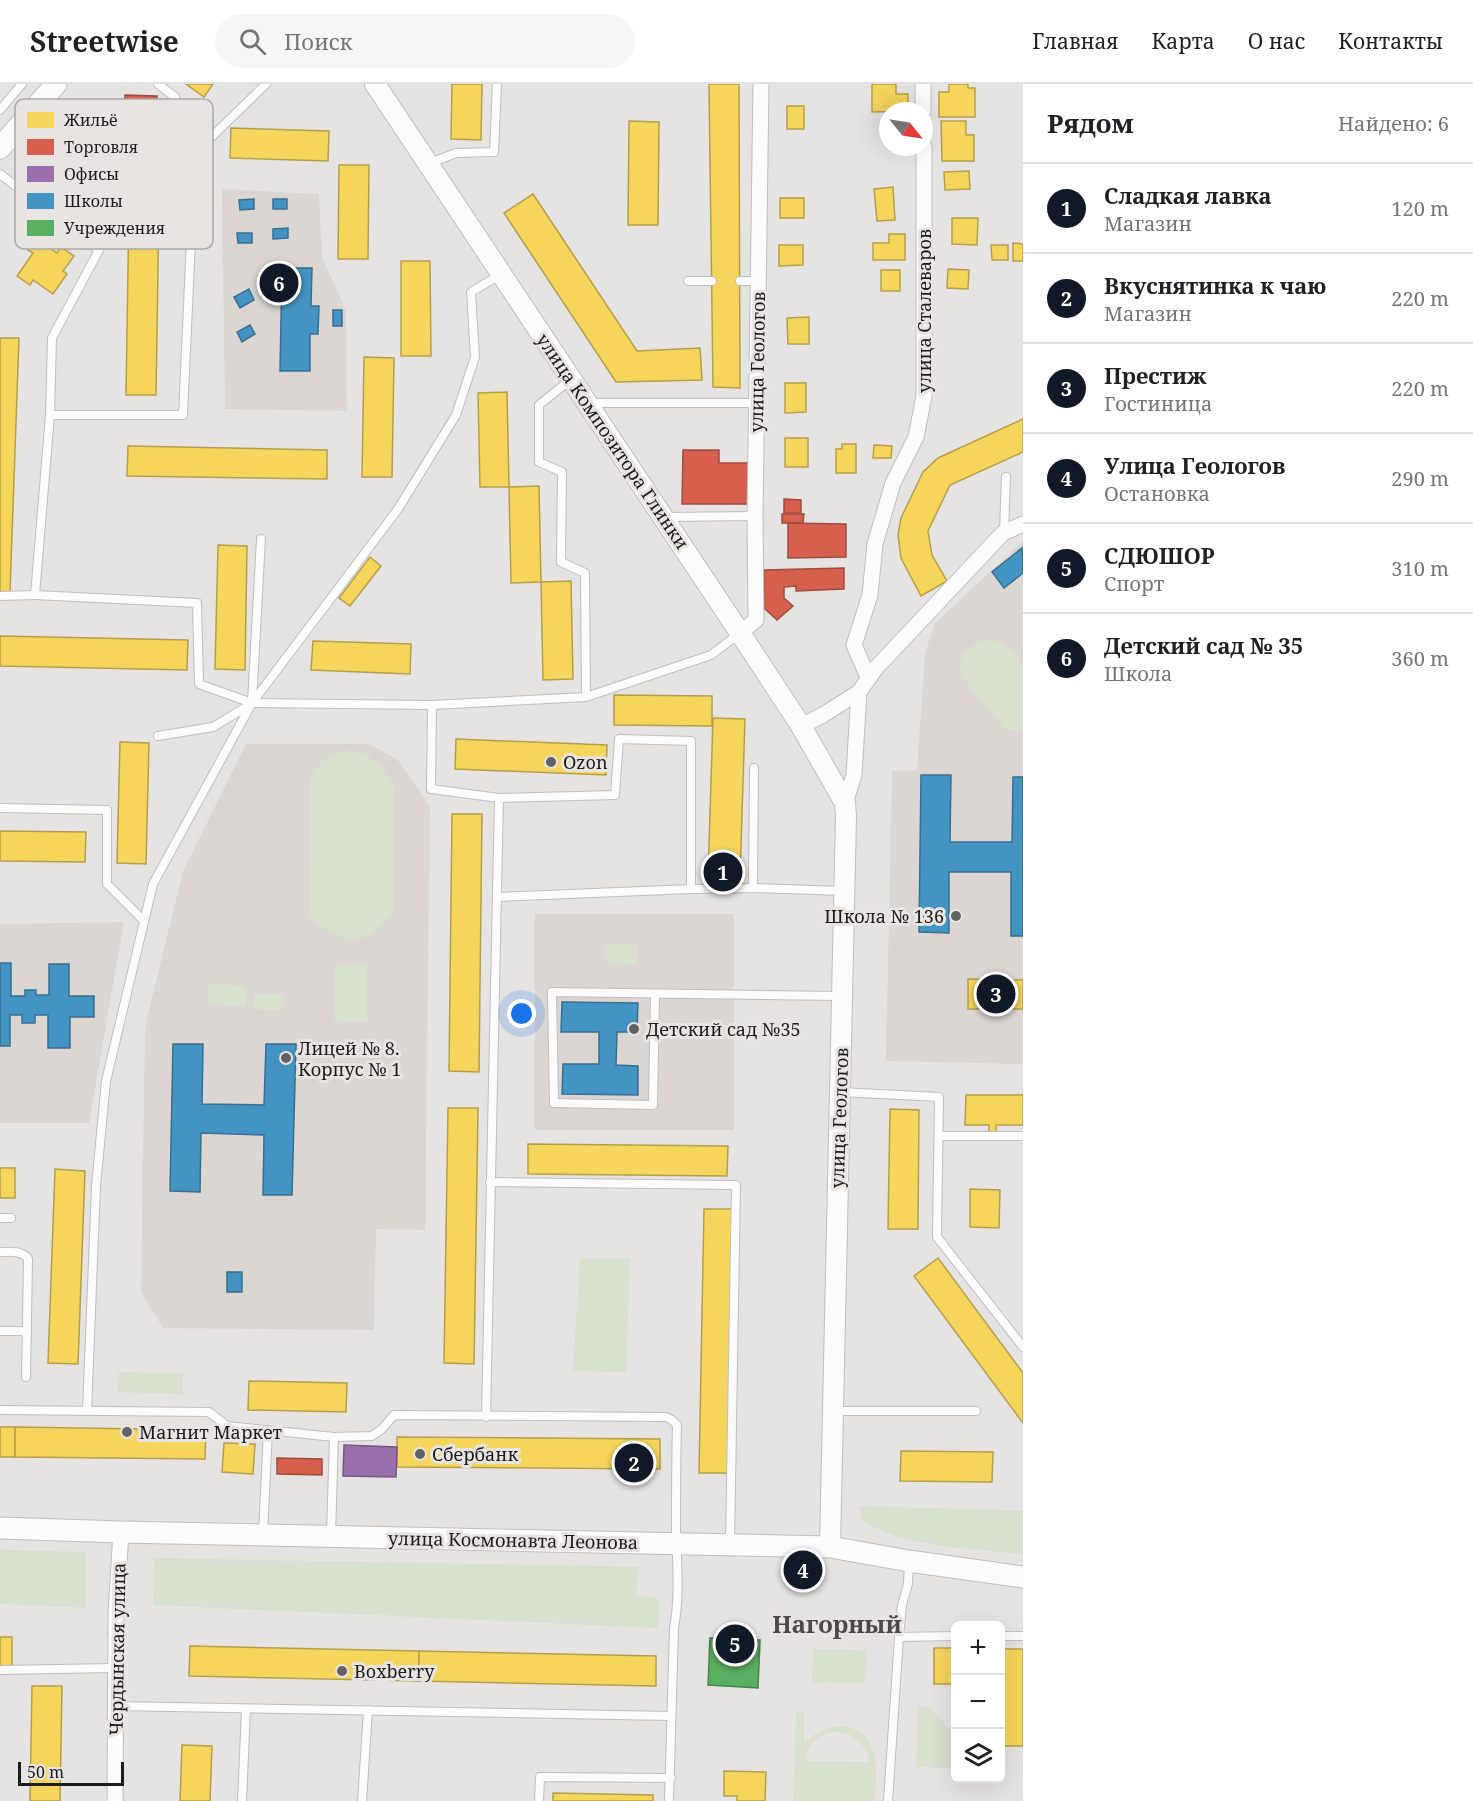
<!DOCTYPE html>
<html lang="ru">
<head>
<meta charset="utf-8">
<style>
  :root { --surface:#fff; --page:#f6f6f6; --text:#202124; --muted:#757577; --line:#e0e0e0; --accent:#111827 }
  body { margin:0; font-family:"Noto Serif",serif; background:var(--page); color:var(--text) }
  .controls { position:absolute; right:18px; bottom:18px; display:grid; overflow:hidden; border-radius:9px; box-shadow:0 6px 24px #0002 }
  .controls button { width:54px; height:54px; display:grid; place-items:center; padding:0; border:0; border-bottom:2px solid var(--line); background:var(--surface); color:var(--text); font:30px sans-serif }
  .compass { position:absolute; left:879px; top:18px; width:54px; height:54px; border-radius:50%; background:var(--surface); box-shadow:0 6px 24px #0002; rotate:120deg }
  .scale { position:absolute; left:18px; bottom:15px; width:106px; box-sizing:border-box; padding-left:6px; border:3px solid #1d1c1c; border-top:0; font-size:16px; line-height:21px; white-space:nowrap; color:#1d1c1c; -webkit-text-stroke:4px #e7e4e2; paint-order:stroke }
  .you { position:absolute; left:522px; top:930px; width:21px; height:21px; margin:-15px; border:4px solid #fff; border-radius:50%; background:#1a73e8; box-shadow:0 0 0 9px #1a73e833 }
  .badge { display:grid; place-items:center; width:39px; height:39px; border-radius:50%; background:var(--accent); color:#fff; font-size:20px; font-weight:700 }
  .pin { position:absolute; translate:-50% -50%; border:3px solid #fff; box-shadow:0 2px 6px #0006 }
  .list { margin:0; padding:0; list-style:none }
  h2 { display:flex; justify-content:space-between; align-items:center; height:78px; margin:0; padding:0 24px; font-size:26px }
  h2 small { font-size:20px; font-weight:400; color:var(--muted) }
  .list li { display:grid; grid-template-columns:39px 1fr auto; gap:18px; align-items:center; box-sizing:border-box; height:90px; padding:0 24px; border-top:2px solid var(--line) }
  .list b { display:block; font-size:22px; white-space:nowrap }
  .list p { margin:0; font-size:20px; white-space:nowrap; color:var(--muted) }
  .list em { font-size:20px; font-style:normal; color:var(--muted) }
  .icon { flex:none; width:33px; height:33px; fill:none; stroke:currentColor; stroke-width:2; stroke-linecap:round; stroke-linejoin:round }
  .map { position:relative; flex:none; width:1023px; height:1717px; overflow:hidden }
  header { display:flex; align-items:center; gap:36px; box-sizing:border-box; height:84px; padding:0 30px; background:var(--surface); border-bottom:2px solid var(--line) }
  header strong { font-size:28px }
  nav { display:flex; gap:33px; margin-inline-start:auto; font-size:21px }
  .search { width:420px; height:54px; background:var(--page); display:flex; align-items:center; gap:15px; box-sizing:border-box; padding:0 21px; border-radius:33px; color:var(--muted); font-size:22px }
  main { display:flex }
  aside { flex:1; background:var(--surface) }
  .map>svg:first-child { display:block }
  .built { fill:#dcd6d2 }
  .green { fill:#d8e0ce; fill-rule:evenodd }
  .homes { fill:#f6d55c; stroke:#b59e49; stroke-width:1.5 }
  .shops { fill:#d6604d; stroke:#9e4c3e; stroke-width:1.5 }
  .offices { fill:#9970ab; stroke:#745780; stroke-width:1.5 }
  .schools { fill:#4393c3; stroke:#386f91; stroke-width:1.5 }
  .public { fill:#5aae61; stroke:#48824c; stroke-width:1.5 }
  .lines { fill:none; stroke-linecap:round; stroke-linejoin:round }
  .service-casing { stroke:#c0bebd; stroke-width:10 }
  .minor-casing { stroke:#c0bebd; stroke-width:17 }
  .tertiary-casing { stroke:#c0bebd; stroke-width:22 }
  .secondary-casing { stroke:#c0bebd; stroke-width:23 }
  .service { stroke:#fbfbfb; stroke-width:8 }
  .minor { stroke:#fbfbfb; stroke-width:15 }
  .tertiary { stroke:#fbfbfb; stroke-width:20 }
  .secondary { stroke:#fbfbfb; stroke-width:21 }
  .poi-dot { fill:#636262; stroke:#e7e4e2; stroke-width:2 }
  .labels { text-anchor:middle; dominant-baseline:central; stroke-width:6; stroke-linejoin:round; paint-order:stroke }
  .street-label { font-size:18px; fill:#1d1c1c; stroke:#e7e4e2 }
  .poi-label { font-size:18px; fill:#1d1c1c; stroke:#e7e4e2; text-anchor:start }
  .district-label { font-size:24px; font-weight:bold; fill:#4b4948; stroke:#e7e4e2 }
  .key { fill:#e7e4e2; stroke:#aaa8a7; stroke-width:1.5 }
  .key-label { font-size:16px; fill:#1d1c1c }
</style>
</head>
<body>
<header>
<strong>Streetwise</strong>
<div class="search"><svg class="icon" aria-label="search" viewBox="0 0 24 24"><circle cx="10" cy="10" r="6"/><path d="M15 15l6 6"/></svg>Поиск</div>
<nav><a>Главная</a><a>Карта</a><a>О нас</a><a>Контакты</a></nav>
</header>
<main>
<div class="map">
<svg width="1023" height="1717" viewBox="0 0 1023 1717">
  <rect width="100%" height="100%" fill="#e6e4e3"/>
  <g class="built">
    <path d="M222 105 319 110 322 173 346 226 347 327 225 325Z"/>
    <path d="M1023 457V980L886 977 892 687 917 686 925 569 935 539Z"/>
    <path d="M246 660H370L398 676 430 722 425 1146 376 1145 374 1246 163 1244 141 1208 145 943 183 787Z"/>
    <rect x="535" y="830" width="199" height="216"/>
    <path d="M124 838 89 1039H0V840Z"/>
  </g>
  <g class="green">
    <path d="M987 555C1001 558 1020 567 1023 583 1023 600 1023 628 1023 646L1015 647 1005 645C998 635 963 597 961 589 956 571 972 560 987 555Z"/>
    <path d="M349 666 364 669 381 682 394 699 393 829C363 867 344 860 309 833L310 696C320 675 327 672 349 666Z"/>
    <path d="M605 859 638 861 636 881 604 878Z"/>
    <path d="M334 881H367V938L335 939Z"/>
    <path d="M209 900 247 902 246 922 208 921Z"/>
    <path d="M255 909 284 911 283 927 253 925Z"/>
    <path d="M580 1174H630L626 1288 573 1287Z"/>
    <path d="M119 1288 183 1290V1310L118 1308Z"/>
    <path d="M859 1422 1023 1427V1470C971 1464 911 1465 864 1438Z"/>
    <path d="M0 1466 86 1468V1524L0 1520Z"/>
    <path d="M154 1474 639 1483 636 1511 659 1515 658 1544 153 1521Z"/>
    <path d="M813 1565 866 1566 865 1599 812 1598Z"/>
    <path d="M918 1622 929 1623 954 1650 953 1684 916 1683Z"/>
    <path d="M796 1627H804V1659C826 1636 864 1634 874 1670 878 1684 875 1702 875 1717H793ZM834 1648C853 1649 866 1659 869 1678L806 1677C806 1660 818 1651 834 1648Z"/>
  </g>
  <g class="homes">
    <path d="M186 0H213L204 13Z"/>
    <path d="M452 0H482L481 56 451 55Z"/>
    <path d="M709 0H739L740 304 713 303Z"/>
    <path d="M872 0H896V10H908V27L872 28Z"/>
    <path d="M949 0H968V4H975V33H939V8H949Z"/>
    <rect x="787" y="22" width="17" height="23"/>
    <path d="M629 37 659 38 658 141H628Z"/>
    <path d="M941 37H966V51H974V77H942Z"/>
    <path d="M231 44 329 47 328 77 230 74Z"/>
    <path d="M130 58H160L156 311H126Z"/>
    <path d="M339 81H369L368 175H338Z"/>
    <path d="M969 87 970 105 945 106 944 88Z"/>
    <path d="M893 103 895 136 877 137 874 105Z"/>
    <path d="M533 110 637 267 700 264 702 296 616 298 504 129Z"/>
    <rect x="780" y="114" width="24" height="20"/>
    <path d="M952 134H978L977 161 952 160Z"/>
    <path d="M889 150H905V176H873V159H889Z"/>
    <path d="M36 154 57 169 61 163 74 172 63 187 67 190 53 210 33 196 30 201 17 192 33 169 28 166Z"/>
    <path d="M1013 159 1023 160V177H1013Z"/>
    <path d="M779 161H803V181L779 182Z"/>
    <path d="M991 161H1008V176H992Z"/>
    <path d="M401 177H430L431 272H401Z"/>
    <path d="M948 185 969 186 968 205 947 204Z"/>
    <rect x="881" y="186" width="19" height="21"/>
    <path d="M809 233V260H788L787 234Z"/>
    <path d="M0 254H19L10 508H0Z"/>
    <path d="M364 273 394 274 392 393H362Z"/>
    <path d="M785 299H806V328L785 329Z"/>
    <path d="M507 308 509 403H480L478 309Z"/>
    <path d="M1023 335V368L950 401 928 447 932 471 947 497 921 512 901 474 898 451 901 434 923 388 938 374Z"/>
    <rect x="785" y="354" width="23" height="29"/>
    <path d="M842 360H856V389H836V365H842Z"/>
    <path d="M874 361 892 362 891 374H873Z"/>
    <path d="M128 362 327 366V395L127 392Z"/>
    <path d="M539 402 541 498 511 499 509 403Z"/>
    <path d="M218 461 247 462 245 586 215 585Z"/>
    <path d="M370 473 381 482 350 522 339 514Z"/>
    <path d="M571 497 573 595 543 596 541 498Z"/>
    <path d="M0 552 188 556 187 586 0 582Z"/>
    <path d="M313 557 411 560 410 590 311 586Z"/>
    <path d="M614 611 712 612V642L614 641Z"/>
    <path d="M713 634 745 635 740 795 708 794Z"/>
    <path d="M456 655 607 661 606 691 455 685Z"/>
    <path d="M120 658 149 659 146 780 117 779Z"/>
    <path d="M452 730H482L479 988 449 987Z"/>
    <path d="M0 747 86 748 85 778 0 777Z"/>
    <path d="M968 895 1023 896V925H968Z"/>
    <path d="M966 1011H1023V1041H996V1049H989V1041H965Z"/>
    <path d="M448 1024H478L474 1280 444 1279Z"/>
    <path d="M890 1025 919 1026 918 1145H888Z"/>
    <path d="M528 1060 728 1062 727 1092 528 1090Z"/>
    <rect x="0" y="1084" width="15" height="30"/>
    <path d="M55 1085 85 1087 78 1280 48 1279Z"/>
    <path d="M970 1105 1000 1106 999 1144 970 1143Z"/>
    <path d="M704 1125H734L729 1389H699Z"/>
    <path d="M938 1174 1023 1289V1339L914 1192Z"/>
    <path d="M249 1297 347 1299 346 1328 248 1326Z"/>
    <rect x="0" y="1343" width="15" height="30"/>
    <path d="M15 1343 206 1346 205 1375 15 1373Z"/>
    <path d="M397 1353 660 1355V1385L397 1383Z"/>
    <path d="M224 1359 255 1360 253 1390 222 1388Z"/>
    <path d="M901 1367 993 1368 992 1398 900 1397Z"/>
    <rect x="0" y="1553" width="12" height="29"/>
    <path d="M190 1562 419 1567V1597L189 1592Z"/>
    <rect x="934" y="1564" width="22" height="36"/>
    <rect x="1000" y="1565" width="23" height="97"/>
    <path d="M419 1567 656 1572V1602L419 1597Z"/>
    <path d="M32 1602H62L60 1717H30Z"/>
    <path d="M182 1661 212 1662 210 1717H180Z"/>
    <path d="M724 1687 766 1688 765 1717H737V1712H724Z"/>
    <path d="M553 1709 653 1711V1717H553Z"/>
  </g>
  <g class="shops">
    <path d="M125 11 157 12 156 58 124 57Z"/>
    <path d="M683 366H719V379H749V420H682Z"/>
    <path d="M784 415 801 416V429H784Z"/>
    <path d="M782 430H804L803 439H782Z"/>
    <path d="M788 439 846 440V473L788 474Z"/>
    <path d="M844 484V505L796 507V502L784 503V514L793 522 777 536 764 524V486Z"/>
    <path d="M277 1374 322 1375V1391L277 1390Z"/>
  </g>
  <path class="offices" d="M344 1361 397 1363 396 1393 343 1392Z"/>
  <g class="schools">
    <path d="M254 115V125L240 126 239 116Z"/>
    <rect x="273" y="115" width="14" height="10"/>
    <path d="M288 144V154L273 155V145Z"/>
    <path d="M237 149H252V159H238Z"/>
    <path d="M282 184H312L311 222H319L318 250H310V287H280Z"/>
    <path d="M249 205 254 216 240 224 234 213Z"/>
    <rect x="333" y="226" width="9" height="16"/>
    <path d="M250 241 255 250 242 258 237 248Z"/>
    <path d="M1022 464 1023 489 1004 504 992 488Z"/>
    <path d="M921 691H951L950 758H1012L1013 693H1023V852H1011V788H949V849L919 848Z"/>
    <path d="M0 879H11V912H25V906H36V911H49V880H69V912H94V933H70V964H48V931H35V939H22V931H10V962H0Z"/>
    <path d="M562 918 638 919 637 948H617L616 981 638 982V1011L562 1010 563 980H599V948H561Z"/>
    <path d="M173 960H203L202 1020 264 1021 266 960H296L292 1111H263L264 1051 201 1049 200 1108 170 1107Z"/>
    <rect x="227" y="1188" width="15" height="20"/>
  </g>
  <path class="public" d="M710 1554 760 1556 758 1604 708 1601Z"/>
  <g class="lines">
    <g class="service-casing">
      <g id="service">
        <path d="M158 0 175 13 195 69"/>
        <path d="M0 26 22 0"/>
        <path d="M430 79 456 69 494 68 497 0"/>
        <path d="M0 90 99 166 52 254 50 331H183L195 69 266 0"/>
        <path d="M688 197H712"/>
        <path d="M740 197H758"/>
        <path d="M570 296 539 321V378L562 388 561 478 585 489 586 613"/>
        <path d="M589 319H757"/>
        <path d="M667 433 755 432"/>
        <path d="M1004 448 1006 393"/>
        <path d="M35 511 197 519 199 600 252 619 432 621 586 613 711 571 740 549"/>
        <path d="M0 512 35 511 50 331"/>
        <path d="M252 618 261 455"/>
        <path d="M432 621 431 705 499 714 615 711 619 655 691 657V805L753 804 843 807"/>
        <path d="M158 652 213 643 251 620"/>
        <path d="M0 724 107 726V800L144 837"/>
        <path d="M753 804 754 684"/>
        <path d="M497 813 691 805"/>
        <path d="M655 910 653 1021 554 1019 552 908 840 912"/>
        <path d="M840 1008 939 1013 937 1153 1023 1263"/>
        <path d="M939 1052H1023"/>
        <path d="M490 1098 736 1101 730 1459"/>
        <path d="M0 1134H11"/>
        <path d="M0 1168C10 1168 22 1166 28 1175L26 1293"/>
        <path d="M0 1247H27"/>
        <path d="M0 1326 209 1328 227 1342 334 1353 372 1352 382 1345 394 1331 666 1333 672 1336 677 1341C676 1376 676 1411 676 1447 677 1480 680 1511 674 1544L669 1717"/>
        <path d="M87 1327 96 1102 106 997 153 800 252 619 398 425 456 331 475 273 471 208 500 191"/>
        <path d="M834 1327H976"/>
        <path d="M486 1333 499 714"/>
        <path d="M263 1450 268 1346"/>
        <path d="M331 1450 334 1353"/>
        <path d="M1000 1552H1023"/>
        <path d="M899 1553 956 1552"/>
        <path d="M0 1586 115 1584"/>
        <path d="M116 1622 671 1632"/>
        <path d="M242 1717 246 1625"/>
        <path d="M362 1717 368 1626"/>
        <path d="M539 1717 540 1693 671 1694"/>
        <path d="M888 1717 899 1553 902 1521 908 1500 909 1478"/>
      </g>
    </g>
    <g class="minor-casing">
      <g id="minor">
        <path d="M923 0V27"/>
        <path d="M740 549 756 536 755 432 761 0"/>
        <path d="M868 593 854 561 870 511 875 460 893 399 916 353 924 312V63"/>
        <path d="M801 642 823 631 859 608 876 584 1003 449 1023 440"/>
        <path d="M845 719 854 691 859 608"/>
        <path d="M115 1717 116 1529 121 1448"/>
      </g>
    </g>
    <g class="tertiary-casing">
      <path id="tertiary" d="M375 0 740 549 801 642 845 719 846 732 830 1463"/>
    </g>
    <g class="secondary-casing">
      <g id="secondary">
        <path d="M0 64 56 0"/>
        <path d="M0 1444 121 1448 830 1463 909 1477 1023 1493"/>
      </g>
    </g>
    <use href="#service" class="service"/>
    <use href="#minor" class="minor"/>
    <use href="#tertiary" class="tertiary"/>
    <use href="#secondary" class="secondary"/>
  </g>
  <g class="poi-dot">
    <circle cx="551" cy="678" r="6"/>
    <circle cx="956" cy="832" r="6"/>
    <circle cx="634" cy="945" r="6"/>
    <circle cx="286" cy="974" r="6"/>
    <circle cx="127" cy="1348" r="6"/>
    <circle cx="420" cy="1370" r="6"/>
    <circle cx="342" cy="1587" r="6"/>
  </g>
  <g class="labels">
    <g class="street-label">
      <text transform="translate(924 227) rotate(-90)">улица Сталеваров</text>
      <text transform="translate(757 278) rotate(-89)">улица Геологов</text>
      <text transform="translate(613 357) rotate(56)">улица Композитора Глинки</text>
      <text transform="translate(839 1034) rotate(-88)">улица Геологов</text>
      <text transform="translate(513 1456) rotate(1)">улица Космонавта Леонова</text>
      <text transform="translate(117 1565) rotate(-89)">Чердынская улица</text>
    </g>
    <g class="poi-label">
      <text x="563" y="678">Ozon</text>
      <text x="944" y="832" text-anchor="end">Школа № 136</text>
      <text x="646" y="945">Детский сад №35</text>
      <text x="298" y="964">Лицей № 8.<tspan x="298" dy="21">Корпус № 1</tspan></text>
      <text x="139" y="1348">Магнит Маркет</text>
      <text x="432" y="1370">Сбербанк</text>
      <text x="354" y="1587">Boxberry</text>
    </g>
    <g class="district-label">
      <text x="837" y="1539">Нагорный</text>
    </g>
  </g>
  <rect x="15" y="15" width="198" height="150" rx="9" class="key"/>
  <rect x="27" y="28" width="27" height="16" fill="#f6d55c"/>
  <rect x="27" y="55" width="27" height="16" fill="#d6604d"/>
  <rect x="27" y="82" width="27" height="16" fill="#9970ab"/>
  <rect x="27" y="109" width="27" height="16" fill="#4393c3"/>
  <rect x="27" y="136" width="27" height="16" fill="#5aae61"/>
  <g class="key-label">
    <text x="64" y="42">Жильё</text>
    <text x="64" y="69">Торговля</text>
    <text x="64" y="96">Офисы</text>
    <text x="64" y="123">Школы</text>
    <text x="64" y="150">Учреждения</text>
  </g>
</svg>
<div class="controls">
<button>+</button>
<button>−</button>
<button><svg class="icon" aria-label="layers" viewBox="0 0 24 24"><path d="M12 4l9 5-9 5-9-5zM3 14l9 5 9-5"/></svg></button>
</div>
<svg class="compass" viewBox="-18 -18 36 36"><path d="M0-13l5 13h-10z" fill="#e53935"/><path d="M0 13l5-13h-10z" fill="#757577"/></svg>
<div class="scale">50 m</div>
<div class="you"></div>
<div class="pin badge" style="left:723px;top:788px">1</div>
<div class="pin badge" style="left:634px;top:1379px">2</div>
<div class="pin badge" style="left:996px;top:910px">3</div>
<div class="pin badge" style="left:803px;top:1486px">4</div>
<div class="pin badge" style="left:735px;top:1560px">5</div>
<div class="pin badge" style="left:279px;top:199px">6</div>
</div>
<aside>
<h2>Рядом<small>Найдено: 6</small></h2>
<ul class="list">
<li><span class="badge">1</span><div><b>Сладкая лавка</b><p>Магазин</p></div><em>120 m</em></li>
<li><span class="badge">2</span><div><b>Вкуснятинка к чаю</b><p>Магазин</p></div><em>220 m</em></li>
<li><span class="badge">3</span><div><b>Престиж</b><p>Гостиница</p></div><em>220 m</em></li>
<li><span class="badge">4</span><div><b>Улица Геологов</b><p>Остановка</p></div><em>290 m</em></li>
<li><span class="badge">5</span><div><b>СДЮШОР</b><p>Спорт</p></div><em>310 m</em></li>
<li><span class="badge">6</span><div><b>Детский сад № 35</b><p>Школа</p></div><em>360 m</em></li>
</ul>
</aside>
</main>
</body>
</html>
